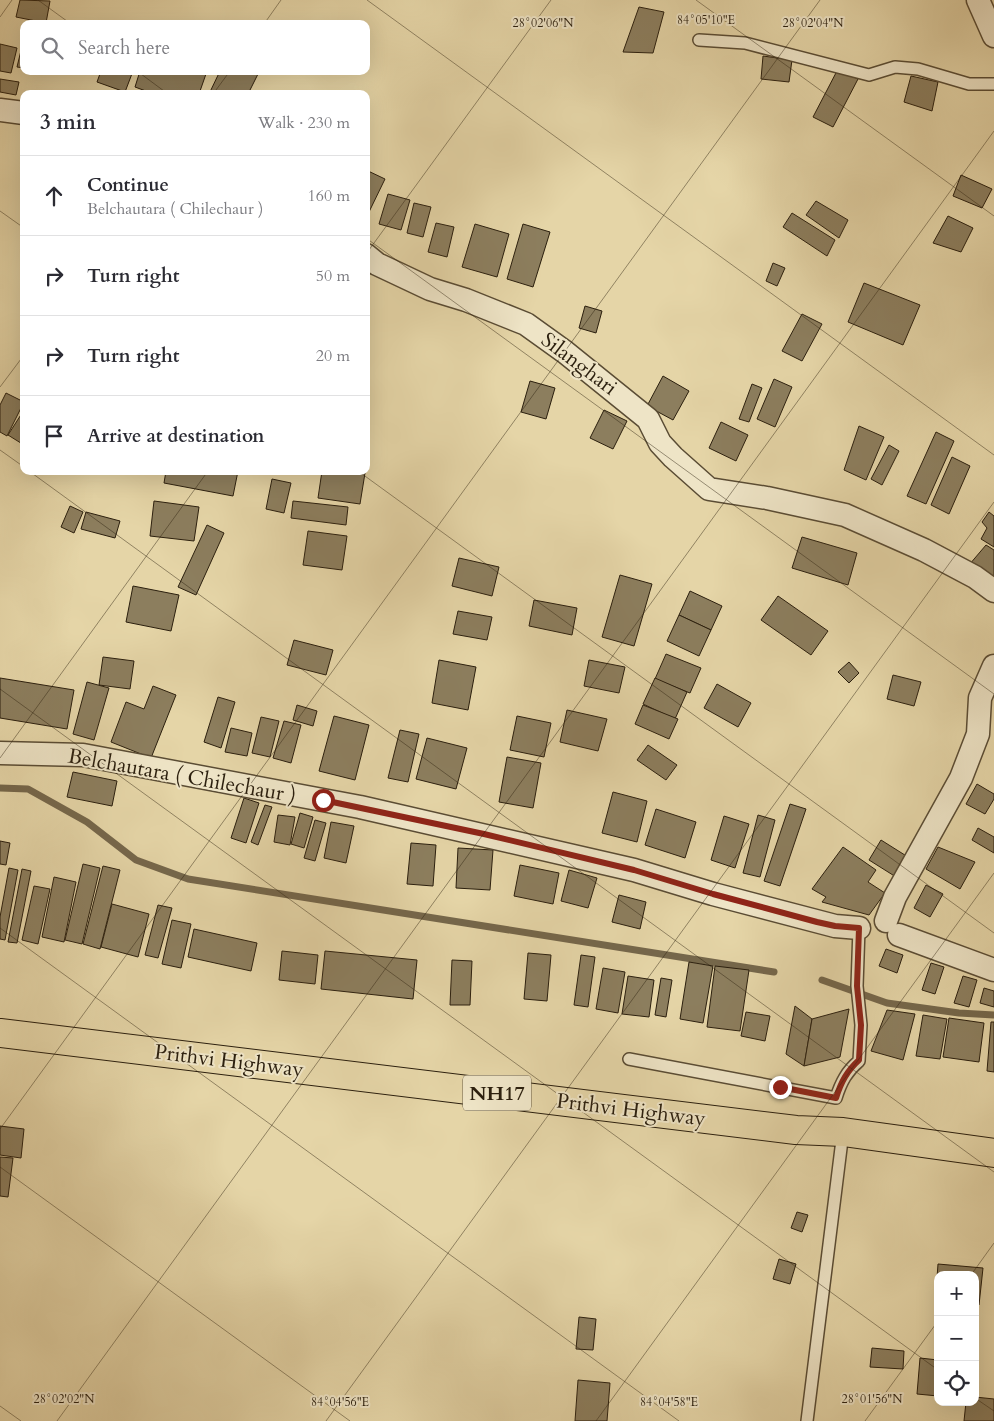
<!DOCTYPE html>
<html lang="en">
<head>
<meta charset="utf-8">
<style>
  :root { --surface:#fff; --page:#f2f2f3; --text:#2b2b33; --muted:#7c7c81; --line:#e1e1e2 }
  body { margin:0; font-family:Cardo,serif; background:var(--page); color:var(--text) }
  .controls { position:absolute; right:15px; bottom:15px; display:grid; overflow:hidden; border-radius:10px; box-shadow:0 5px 20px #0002 }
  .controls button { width:45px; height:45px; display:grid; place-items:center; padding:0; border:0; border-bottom:1px solid var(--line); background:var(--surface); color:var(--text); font:25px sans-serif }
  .stop { position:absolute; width:15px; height:15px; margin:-11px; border:4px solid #8f2418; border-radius:50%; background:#fff }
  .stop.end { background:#8f2418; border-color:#fff; box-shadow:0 1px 5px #0008 }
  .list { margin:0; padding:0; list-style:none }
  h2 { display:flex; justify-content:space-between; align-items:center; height:65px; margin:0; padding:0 20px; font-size:21px }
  h2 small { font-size:16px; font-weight:400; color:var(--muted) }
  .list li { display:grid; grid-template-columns:32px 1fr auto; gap:15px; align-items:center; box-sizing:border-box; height:80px; padding:0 20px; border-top:1px solid var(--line) }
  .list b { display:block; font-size:19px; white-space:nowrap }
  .list p { margin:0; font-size:16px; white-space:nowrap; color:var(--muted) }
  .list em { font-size:16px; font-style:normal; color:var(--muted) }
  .icon { flex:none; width:28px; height:28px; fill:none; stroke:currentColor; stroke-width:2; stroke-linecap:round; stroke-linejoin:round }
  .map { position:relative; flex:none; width:994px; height:1421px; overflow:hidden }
  .search { position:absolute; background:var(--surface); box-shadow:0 5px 20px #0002; left:20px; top:20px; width:350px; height:55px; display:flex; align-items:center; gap:12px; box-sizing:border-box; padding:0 18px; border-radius:10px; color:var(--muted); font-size:19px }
  .panel { position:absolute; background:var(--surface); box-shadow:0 5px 20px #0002; left:20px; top:90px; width:350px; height:385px; border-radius:10px }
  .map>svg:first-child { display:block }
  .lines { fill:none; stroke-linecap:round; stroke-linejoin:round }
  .stream { stroke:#75674b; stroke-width:7 }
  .building { fill:#8c7e5e; stroke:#2b1f0e }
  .service-casing { stroke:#5a4c34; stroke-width:14 }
  .minor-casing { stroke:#5a4c34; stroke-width:25 }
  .trunk-casing { stroke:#2b1f0e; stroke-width:30 }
  .service { stroke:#eee4c6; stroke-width:11 }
  .minor { stroke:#eee4c6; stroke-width:22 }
  .trunk { stroke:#e5d5a7; stroke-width:28 }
  .route { stroke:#8f2418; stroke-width:6 }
  .ticks { fill:none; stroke:#2b1f0e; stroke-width:1; stroke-opacity:0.45 }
  .labels { text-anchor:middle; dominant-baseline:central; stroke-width:4; stroke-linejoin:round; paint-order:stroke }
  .shield { fill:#eee4c6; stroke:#665a45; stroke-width:1 }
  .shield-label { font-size:20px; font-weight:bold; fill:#2b1f0e }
  .street-label { font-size:21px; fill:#2b1f0e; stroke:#eee4c6 }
  .ticks-label { font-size:12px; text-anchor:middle; fill:#2b1f0e; stroke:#eee4c6; stroke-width:4; stroke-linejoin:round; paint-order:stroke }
</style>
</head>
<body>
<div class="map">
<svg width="994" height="1421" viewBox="0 0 994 1421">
  <rect width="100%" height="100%" fill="#e5d5a7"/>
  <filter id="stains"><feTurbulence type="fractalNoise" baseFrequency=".004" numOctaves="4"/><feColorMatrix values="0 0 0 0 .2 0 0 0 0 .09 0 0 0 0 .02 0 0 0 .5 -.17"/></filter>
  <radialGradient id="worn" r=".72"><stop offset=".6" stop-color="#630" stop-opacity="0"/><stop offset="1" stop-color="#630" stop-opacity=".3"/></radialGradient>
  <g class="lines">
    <g class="stream">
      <path d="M0 788 28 789 87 822 136 860 188 879 774 972"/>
      <path d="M822 980 887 1003 959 1013 994 1015"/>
    </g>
  </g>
  <g class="building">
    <path d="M20 0 50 1 46 23 16 17Z"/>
    <path d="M639 7 664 12 653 53 623 52Z"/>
    <path d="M24 38V68L17 67Z"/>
    <path d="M0 44 17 48 11 73 0 71Z"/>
    <path d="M763 56 792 60 789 82 761 79Z"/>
    <path d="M838 69 858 79 833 127 813 117Z"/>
    <path d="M101 71H133L125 92 97 82Z"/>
    <path d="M140 71H207L199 94H154L135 87Z"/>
    <path d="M220 71H252L258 74 248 94H209Z"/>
    <path d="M911 76 938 82 932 111 904 102Z"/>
    <path d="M0 79 19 82 16 95 0 92Z"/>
    <path d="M366 170 385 179 368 214 366 213Z"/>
    <path d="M961 175 992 189 982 208 953 196Z"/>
    <path d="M388 194 410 200 401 230 379 224Z"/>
    <path d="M816 201 848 220 839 238 806 215Z"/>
    <path d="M414 203 431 207 423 237 407 233Z"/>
    <path d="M792 213 835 240 827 256 783 227Z"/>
    <path d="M948 216 973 228 961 252 933 243Z"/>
    <path d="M436 223 454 227 447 257 428 252Z"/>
    <path d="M475 224 509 234 497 277 462 267Z"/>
    <path d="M523 224 550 232 533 287 507 279Z"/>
    <path d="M773 263 785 268 777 286 766 281Z"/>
    <path d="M864 283 920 305 903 345 848 322Z"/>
    <path d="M585 306 602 311 596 333 579 328Z"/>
    <path d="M802 314 822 324 802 361 782 351Z"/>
    <path d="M663 376 689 391 673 420 647 406Z"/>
    <path d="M774 379 792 387 775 427 757 419Z"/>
    <path d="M530 381 555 388 546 419 521 412Z"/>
    <path d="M752 384 762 388 749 422 739 419Z"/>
    <path d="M6 393 24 402 7 436 0 432V405Z"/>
    <path d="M24 410V445L8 435Z"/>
    <path d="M604 410 627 421 613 449 590 438Z"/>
    <path d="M721 422 748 435 736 461 709 448Z"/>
    <path d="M859 426 884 437 866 480 844 470Z"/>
    <path d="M936 432 954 441 926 504 907 496Z"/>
    <path d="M889 445 899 451 882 485 871 479Z"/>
    <path d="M952 457 970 466 949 514 931 505Z"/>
    <path d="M166 471H238L233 496 164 483Z"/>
    <path d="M322 471 365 473 360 504 318 498Z"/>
    <path d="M272 479 291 483 284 513 266 509Z"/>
    <path d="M154 501 199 507 194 541 150 536Z"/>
    <path d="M293 501 348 507 346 525 291 518Z"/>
    <path d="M70 506 83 512 74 533 61 527Z"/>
    <path d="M86 512 120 521 115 538 81 529Z"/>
    <path d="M989 512 994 516V547L981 539 987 528 982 522Z"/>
    <path d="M207 525 224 533 196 595 178 587Z"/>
    <path d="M308 531 347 536 342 570 303 565Z"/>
    <path d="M802 537 857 553 848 585 792 568Z"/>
    <path d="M986 545 994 550V579L969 565Z"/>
    <path d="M459 558 499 567 492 596 452 586Z"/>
    <path d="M620 575 652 584 634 646 602 637Z"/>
    <path d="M133 586 179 595 171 631 126 622Z"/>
    <path d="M690 591 722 606 711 630 679 615Z"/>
    <path d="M778 596 828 631 811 655 761 620Z"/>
    <path d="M534 600 577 608 572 635 529 626Z"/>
    <path d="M458 611 492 617 487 640 453 634Z"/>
    <path d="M679 615 711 630 699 656 667 641Z"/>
    <path d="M294 640 333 650 326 675 287 665Z"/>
    <path d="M666 654 701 668 690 693 655 679Z"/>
    <path d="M103 657 134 661 130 689 99 685Z"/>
    <path d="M439 660 476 667 468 710 432 703Z"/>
    <path d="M589 660 625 667 619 693 584 686Z"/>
    <path d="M849 662 859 673 849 683 838 672Z"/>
    <path d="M893 675 921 682 914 706 887 699Z"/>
    <path d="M0 678 74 690 67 729 0 718Z"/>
    <path d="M655 678 687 692 675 719 643 704Z"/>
    <path d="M87 682 109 688 94 740 73 734Z"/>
    <path d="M717 684 751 703 738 727 704 708Z"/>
    <path d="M153 686 176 695 151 758 111 742 126 702 144 709Z"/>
    <path d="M218 697 235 702 221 748 204 742Z"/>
    <path d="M297 705 317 711 313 726 293 720Z"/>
    <path d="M643 705 678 719 669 739 635 724Z"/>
    <path d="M567 710 607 719 598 751 560 742Z"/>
    <path d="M334 716 369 725 355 780 319 771Z"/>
    <path d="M517 716 551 723 544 757 510 750Z"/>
    <path d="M261 717 279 721 270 757 252 753Z"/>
    <path d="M284 721 301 725 291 763 273 758Z"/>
    <path d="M231 728 252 733 247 756 225 752Z"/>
    <path d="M400 730 419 734 408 782 388 778Z"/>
    <path d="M427 738 467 748 456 789 416 779Z"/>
    <path d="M648 745 677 765 666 780 637 760Z"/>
    <path d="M507 757 541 763 533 808 499 802Z"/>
    <path d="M73 772 117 781 112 806 67 797Z"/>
    <path d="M977 784 994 794V799L985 814 966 804Z"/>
    <path d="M613 792 647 801 637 842 602 833Z"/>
    <path d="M244 798 259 803 246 843 231 838Z"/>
    <path d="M790 804 806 809 780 886 764 881Z"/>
    <path d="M265 805 272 807 258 845 251 842Z"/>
    <path d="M656 809 696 822 685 858 645 845Z"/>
    <path d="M300 813 313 817 304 848 291 844Z"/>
    <path d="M278 815 295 817 290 845 274 842Z"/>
    <path d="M758 815 775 820 760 877 743 873Z"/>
    <path d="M724 816 749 824 735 868 711 860Z"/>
    <path d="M315 820 326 823 315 861 304 858Z"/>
    <path d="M331 822 354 826 346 863 324 858Z"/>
    <path d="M978 828 994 837V853L972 840Z"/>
    <path d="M881 840 908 857 896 877 869 860Z"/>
    <path d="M0 841 10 843 6 865 0 864Z"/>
    <path d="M411 843 436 845 433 886 407 884Z"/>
    <path d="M843 847 876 870 868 882 885 893 869 915 822 902 826 897 812 889Z"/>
    <path d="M938 847 975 862 960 889 926 869Z"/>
    <path d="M458 848 493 850 490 890 456 888Z"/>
    <path d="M83 864 100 868 82 944 65 940Z"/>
    <path d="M520 865 559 873 553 904 514 896Z"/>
    <path d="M103 866 120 870 100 949 83 944Z"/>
    <path d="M9 868 18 870 5 940 0 939V917Z"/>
    <path d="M22 869 31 871 17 943 8 942Z"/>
    <path d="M569 870 597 878 588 908 561 901Z"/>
    <path d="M54 877 76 882 64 942 42 937Z"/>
    <path d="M926 885 943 894 930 917 914 908Z"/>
    <path d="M34 886 50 889 38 944 22 940Z"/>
    <path d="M619 895 646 902 640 929 612 922Z"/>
    <path d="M112 904 149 914 138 957 101 947Z"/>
    <path d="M158 905 172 908 158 958 145 955Z"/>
    <path d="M172 920 191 924 181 968 162 964Z"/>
    <path d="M194 929 257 943 251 971 188 957Z"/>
    <path d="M886 949 903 955 897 973 879 966Z"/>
    <path d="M282 951 318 955 315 984 279 980Z"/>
    <path d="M325 951 417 960 413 999 321 989Z"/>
    <path d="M528 953 551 955 547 1001 524 999Z"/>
    <path d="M581 955 595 957 588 1007 574 1005Z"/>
    <path d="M452 960 472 961 470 1005H450Z"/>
    <path d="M689 962 713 966 703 1023 680 1019Z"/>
    <path d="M931 963 944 967 935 994 922 990Z"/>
    <path d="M715 966 749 970 740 1031 707 1027Z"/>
    <path d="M603 968 625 972 618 1013 596 1009Z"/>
    <path d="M628 976 654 980 649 1017 622 1014Z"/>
    <path d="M963 976 977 980 969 1007 954 1003Z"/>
    <path d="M661 978 672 980 666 1017 655 1015Z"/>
    <path d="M984 988 994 991V1007L980 1003Z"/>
    <path d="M795 1006 812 1019 804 1066 786 1054Z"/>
    <path d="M849 1009 840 1057 804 1066 812 1019Z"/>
    <path d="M887 1010 915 1014 903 1060 871 1051Z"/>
    <path d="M746 1012 770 1016 765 1041 741 1036Z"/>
    <path d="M923 1015 947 1019 940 1059 916 1056Z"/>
    <path d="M949 1018 984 1023 979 1062 943 1057Z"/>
    <path d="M991 1022H994V1072L987 1071Z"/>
    <path d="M0 1126 24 1129 21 1158 0 1155Z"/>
    <path d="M0 1157 13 1158 8 1197 0 1196Z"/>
    <path d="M797 1212 808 1215 802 1232 791 1228Z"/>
    <path d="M779 1259 796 1264 790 1284 773 1279Z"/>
    <path d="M938 1264 983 1268 979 1305H975V1275H938V1293L936 1292Z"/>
    <path d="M579 1317 596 1319 593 1350 576 1349Z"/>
    <path d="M872 1348 904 1351 903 1369 870 1367Z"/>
    <path d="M920 1358 938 1360V1396L917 1394Z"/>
    <path d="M578 1380 610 1383 607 1421H575Z"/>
    <path d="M975 1397 994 1399V1421H964L966 1402H975Z"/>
  </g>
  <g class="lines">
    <g class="service-casing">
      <g id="service">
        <path d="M699 40 745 43 869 75 895 67 918 69 969 84H994"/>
        <path d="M629 1059 836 1098C841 1082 847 1071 859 1061L861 1025 857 986 859 928"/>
        <path d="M807 1421 843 1132"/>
      </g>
    </g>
    <g class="minor-casing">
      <g id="minor">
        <path d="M978 0 994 36"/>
        <path d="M0 110 24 113"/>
        <path d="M366 255 377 264 430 289 466 300 526 324 565 352 648 419 660 443 673 457 709 489 767 498 845 515 924 550 975 577 994 591"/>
        <path d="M0 753 83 755 360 807 634 870 713 894 835 926 859 928"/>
        <path d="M886 921 895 897 961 778 978 734 980 698 994 666"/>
        <path d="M899 935 994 970"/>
      </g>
    </g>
    <g class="trunk-casing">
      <path id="trunk" d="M0 1033 796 1130 843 1132 994 1153"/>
    </g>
    <use href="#service" class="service"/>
    <use href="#minor" class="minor"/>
    <use href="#trunk" class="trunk"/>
  </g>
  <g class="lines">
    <path class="route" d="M323 800 484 834 634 870 713 894 817 922 835 926 859 928 857 986 861 1025 859 1060C847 1071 841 1082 836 1098L780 1087"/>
  </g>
  <path class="ticks" d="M38 0 71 24M367 0 994 455M696 0 994 216M0 17 12 0M264 24 281 0M137 71 168 94M213 94 230 71M0 211 24 228M366 238 994 694M366 254 551 0M0 387 24 355M0 450 24 467M29 471 994 1172M358 471 994 933M0 689 938 1370M0 758 208 471M0 928 679 1421M0 1129 820 0M0 1167 350 1421M971 1275 994 1243M975 1398 994 1411M0 1406 21 1421M57 1421 994 131M326 1421 994 502M596 1421 994 873M865 1421 938 1321"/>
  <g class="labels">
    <rect class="shield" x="463" y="1075.5" width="68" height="35" rx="4"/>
    <g class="shield-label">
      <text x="497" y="1093">NH17</text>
    </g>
    <g class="street-label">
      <text transform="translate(579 364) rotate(37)">Silanghari</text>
      <text transform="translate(182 776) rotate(10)">Belchautara ( Chilechaur )</text>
      <text transform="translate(229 1061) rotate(7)">Prithvi Highway</text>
      <text transform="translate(631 1110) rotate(7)">Prithvi Highway</text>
    </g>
  </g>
  <g class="ticks-label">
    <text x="706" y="24">84°05'10"E</text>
    <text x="543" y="27">28°02'06"N</text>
    <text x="813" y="27">28°02'04"N</text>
    <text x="64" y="1403">28°02'02"N</text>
    <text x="872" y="1403">28°01'56"N</text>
    <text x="340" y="1406">84°04'56"E</text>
    <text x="669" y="1406">84°04'58"E</text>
  </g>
  <rect width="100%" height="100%" filter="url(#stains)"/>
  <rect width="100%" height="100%" fill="url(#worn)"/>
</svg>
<div class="controls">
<button>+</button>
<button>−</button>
<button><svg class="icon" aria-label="locate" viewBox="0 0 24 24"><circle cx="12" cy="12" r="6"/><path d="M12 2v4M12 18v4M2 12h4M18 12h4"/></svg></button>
</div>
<div class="stop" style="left:323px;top:800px"></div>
<div class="stop end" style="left:780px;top:1087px"></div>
<div class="search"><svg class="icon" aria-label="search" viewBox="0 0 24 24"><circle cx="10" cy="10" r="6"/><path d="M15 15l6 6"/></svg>Search here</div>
<section class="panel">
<h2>3 min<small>Walk · 230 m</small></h2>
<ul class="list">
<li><svg class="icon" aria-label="ahead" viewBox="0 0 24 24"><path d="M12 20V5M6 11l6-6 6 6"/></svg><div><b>Continue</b><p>Belchautara ( Chilechaur )</p></div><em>160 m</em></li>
<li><svg class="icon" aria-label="right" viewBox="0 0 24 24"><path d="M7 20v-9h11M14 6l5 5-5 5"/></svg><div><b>Turn right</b></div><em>50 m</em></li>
<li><svg class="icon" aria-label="right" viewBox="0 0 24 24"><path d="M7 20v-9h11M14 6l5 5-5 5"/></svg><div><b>Turn right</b></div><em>20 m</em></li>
<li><svg class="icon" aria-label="arrive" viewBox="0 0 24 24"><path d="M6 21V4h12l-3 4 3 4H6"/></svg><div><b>Arrive at destination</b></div></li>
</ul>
</section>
</div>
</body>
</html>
